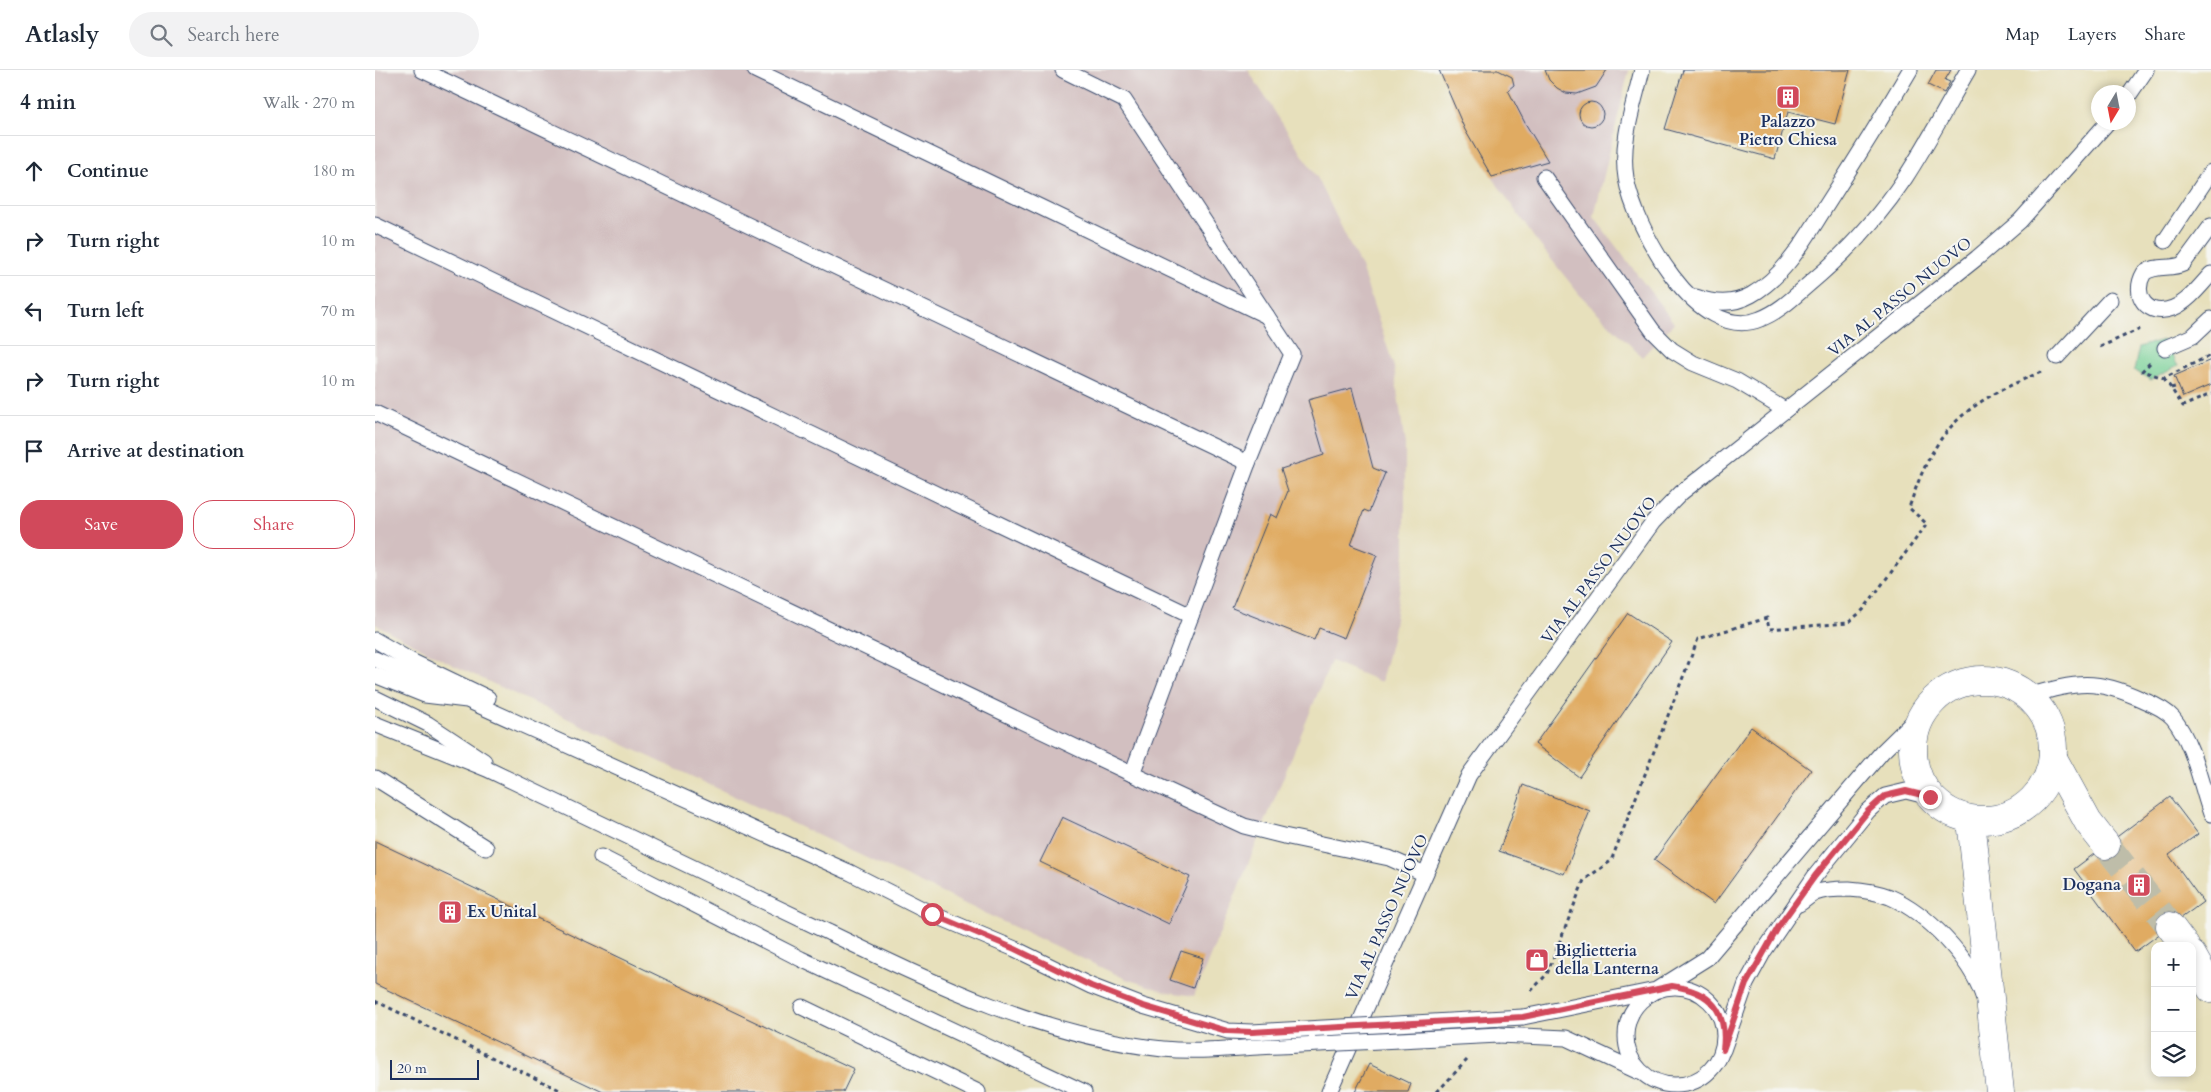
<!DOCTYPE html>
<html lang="en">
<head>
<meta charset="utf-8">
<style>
  :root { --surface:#fff; --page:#f2f2f3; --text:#1f2937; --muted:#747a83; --line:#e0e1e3; --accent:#d1495b }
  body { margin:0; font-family:Cardo,serif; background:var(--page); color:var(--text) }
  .controls { position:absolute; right:15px; bottom:15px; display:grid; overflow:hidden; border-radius:10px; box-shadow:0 2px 8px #0003 }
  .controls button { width:45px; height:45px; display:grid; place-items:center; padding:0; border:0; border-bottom:1px solid var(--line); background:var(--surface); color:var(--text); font:25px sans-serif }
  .compass { position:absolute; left:1716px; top:15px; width:45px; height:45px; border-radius:50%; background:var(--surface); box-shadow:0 2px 8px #0003; rotate:190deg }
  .scale { position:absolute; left:15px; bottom:12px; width:89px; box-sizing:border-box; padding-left:5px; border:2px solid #1b2f5e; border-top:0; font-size:14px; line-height:18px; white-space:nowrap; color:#1b2f5e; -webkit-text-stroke:4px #f6f6f2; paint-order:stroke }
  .stop { position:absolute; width:15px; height:15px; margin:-11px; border:4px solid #d1495b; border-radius:50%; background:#fff }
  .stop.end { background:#d1495b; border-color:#fff; box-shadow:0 1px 5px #0008 }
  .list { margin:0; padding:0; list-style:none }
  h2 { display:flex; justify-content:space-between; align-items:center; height:65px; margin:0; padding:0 20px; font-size:21px }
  h2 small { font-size:16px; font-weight:400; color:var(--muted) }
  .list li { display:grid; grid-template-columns:32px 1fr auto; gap:15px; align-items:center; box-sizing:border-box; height:70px; padding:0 20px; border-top:1px solid var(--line) }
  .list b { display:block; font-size:19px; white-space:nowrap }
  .list em { font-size:16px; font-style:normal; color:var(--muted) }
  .actions { display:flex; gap:10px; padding:15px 20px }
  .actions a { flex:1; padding:11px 0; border:1px solid var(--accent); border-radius:20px; text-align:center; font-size:18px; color:var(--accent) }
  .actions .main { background:var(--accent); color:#fff }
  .icon { flex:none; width:28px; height:28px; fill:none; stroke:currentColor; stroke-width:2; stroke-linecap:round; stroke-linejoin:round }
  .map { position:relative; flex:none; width:1836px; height:1022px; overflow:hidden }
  header { display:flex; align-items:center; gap:30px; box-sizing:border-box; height:70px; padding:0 25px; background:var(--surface); border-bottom:1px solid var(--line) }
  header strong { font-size:24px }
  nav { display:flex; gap:28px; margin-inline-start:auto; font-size:18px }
  .search { width:350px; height:45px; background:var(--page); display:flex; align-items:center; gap:12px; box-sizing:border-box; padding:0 18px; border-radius:28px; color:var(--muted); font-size:19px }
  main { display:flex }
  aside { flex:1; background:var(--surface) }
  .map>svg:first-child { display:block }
  .industrial { fill:#d2bfc0 }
  .green { fill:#78d096; stroke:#4a807a }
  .building { fill:#e0ab62 }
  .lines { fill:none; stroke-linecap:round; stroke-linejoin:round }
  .minor-tunnel { stroke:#bebda9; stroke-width:28; stroke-dasharray:28 14; stroke-linecap:butt }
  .service-casing { stroke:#3a4a6c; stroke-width:17 }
  .minor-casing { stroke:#3a4a6c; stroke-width:29 }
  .path { stroke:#3a4a6c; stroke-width:3; stroke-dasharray:4 4; stroke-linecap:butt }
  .service { stroke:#fff; stroke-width:15 }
  .minor { stroke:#fff; stroke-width:28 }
  .service-bridge-casing { stroke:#3a4a6c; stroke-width:17; stroke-linecap:butt }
  .service-bridge { stroke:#fff; stroke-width:15 }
  .route { stroke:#d1495b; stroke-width:6 }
  .labels { text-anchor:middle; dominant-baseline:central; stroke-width:4; stroke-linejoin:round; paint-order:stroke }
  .poi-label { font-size:16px; font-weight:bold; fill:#1b2f5e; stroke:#f6f6f2; text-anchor:start }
  .street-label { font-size:16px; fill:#1b2f5e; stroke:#f6f6f2 }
</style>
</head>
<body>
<header>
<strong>Atlasly</strong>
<div class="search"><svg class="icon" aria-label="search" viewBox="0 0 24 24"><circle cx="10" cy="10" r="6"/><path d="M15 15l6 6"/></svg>Search here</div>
<nav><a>Map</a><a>Layers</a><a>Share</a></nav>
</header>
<main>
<aside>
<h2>4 min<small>Walk · 270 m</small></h2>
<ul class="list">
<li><svg class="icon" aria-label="ahead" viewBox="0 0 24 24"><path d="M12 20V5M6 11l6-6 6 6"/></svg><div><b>Continue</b></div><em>180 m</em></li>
<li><svg class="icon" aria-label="right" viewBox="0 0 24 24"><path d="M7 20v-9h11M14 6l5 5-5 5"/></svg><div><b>Turn right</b></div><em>10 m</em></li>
<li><svg class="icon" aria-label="left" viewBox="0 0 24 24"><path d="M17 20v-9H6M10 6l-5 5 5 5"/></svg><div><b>Turn left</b></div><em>70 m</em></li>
<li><svg class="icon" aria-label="right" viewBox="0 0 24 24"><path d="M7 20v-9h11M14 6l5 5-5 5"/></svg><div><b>Turn right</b></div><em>10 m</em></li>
<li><svg class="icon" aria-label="arrive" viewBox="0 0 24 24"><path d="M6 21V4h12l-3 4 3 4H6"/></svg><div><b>Arrive at destination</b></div></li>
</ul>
<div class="actions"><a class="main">Save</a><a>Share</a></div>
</aside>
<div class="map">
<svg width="1836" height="1022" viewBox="0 0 1836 1022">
  <rect width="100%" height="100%" fill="#f6f6f2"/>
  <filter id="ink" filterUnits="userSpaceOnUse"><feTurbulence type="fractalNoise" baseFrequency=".02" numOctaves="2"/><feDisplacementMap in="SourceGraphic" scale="10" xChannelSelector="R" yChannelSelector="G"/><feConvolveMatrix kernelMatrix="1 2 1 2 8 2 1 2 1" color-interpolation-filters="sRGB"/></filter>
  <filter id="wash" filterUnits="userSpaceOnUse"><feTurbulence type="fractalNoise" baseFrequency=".0096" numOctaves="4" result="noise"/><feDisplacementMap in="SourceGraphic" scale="20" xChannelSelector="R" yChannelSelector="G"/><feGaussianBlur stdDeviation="1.12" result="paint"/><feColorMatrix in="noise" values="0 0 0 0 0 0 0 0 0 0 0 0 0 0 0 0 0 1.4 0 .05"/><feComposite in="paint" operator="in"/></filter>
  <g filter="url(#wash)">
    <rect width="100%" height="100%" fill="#e7e0bc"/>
    <g class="industrial">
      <path d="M0 0H873L943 109 986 197 1019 297 1030 375V484L1017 569 1006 612 956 591 819 926 793 922 751 909 78 595 0 554Z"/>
      <path d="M1064 0H1254L1219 147 1299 253 1267 287 1204 224 1160 169 1117 107 1090 60Z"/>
    </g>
    <path class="green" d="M1787 270 1803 296 1776 310 1759 300 1764 277Z"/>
    <g id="blocks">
      <g class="building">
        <path d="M1064 0H1123L1137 7 1139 15 1133 20 1150 53 1173 91 1117 107 1090 60Z"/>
        <path d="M1170 0H1232L1221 17 1202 24 1191 23 1182 18 1174 10Z"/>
        <path d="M1308 0H1475L1460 54 1413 42 1400 89 1290 59Z"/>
        <path d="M1561 0H1576L1570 10 1575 12 1569 23 1553 15Z"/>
        <circle cx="1216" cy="44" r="12"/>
        <path d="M1836 290V315L1808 327 1799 306Z"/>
        <path d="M977 318 998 398 1010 403 994 442 989 440 976 475 1002 485 969 568 944 558 939 570 857 538 895 444 902 448 913 421 906 399 949 385 933 330Z"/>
        <path d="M1253 543 1297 572 1204 707 1160 674Z"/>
        <path d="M1376 657 1436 700 1339 834 1279 790Z"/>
        <path d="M1148 715 1215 741 1189 804 1124 781Z"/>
        <path d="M1795 727 1823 764 1794 785 1828 832 1760 882 1699 799Z"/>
        <path d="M687 747 815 807 794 854 665 792Z"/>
        <path d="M0 771 479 999 468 1022H228L0 914Z"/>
        <path d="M806 881 828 888 818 918 795 910Z"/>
        <path d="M994 994 1036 1014 1033 1022H980Z"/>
      </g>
    </g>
  </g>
  <g filter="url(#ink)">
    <use href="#blocks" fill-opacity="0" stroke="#3a4a6c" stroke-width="1"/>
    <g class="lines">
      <path class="minor-tunnel" d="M1731 775 1795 856"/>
      <g class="service-casing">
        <g id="service">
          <path d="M47 0 873 393"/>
          <path d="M380 0 892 246"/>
          <path d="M1267 0C1259 34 1245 72 1251 108 1259 156 1322 275 1385 249 1404 242 1419 227 1434 214 1470 184 1504 147 1530 108 1553 73 1572 36 1593 0"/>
          <path d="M1754 25 1771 0"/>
          <path d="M1169 107 1278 261 1297 280 1318 293 1362 311 1410 340"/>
          <path d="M0 155 816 546"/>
          <path d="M1836 156 1808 194C1795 200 1782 194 1769 203 1756 225 1772 248 1798 238 1813 232 1825 216 1836 204"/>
          <path d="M1790 171 1836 102"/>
          <path d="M1321 227C1340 234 1358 235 1376 225 1410 206 1431 168 1451 136 1480 91 1508 46 1535 0"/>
          <path d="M1790 278 1818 266 1836 249"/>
          <path d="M1682 287 1735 230"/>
          <path d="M0 343 757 704 873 393 917 284 749 30 688 0"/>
          <path d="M0 570 38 592 113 628"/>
          <path d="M0 589 77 623"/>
          <path d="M0 605 50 625 92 630 474 802"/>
          <path d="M1653 626C1702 612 1721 608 1768 630 1778 634 1791 640 1798 648 1819 674 1825 713 1836 744"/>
          <path d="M0 628 53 654 109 691"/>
          <path d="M0 654 112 699 455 863"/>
          <path d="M757 704 869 756 909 766 1014 788 1050 804"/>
          <path d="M0 708 111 778"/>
          <path d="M226 787 426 889 709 1022"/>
          <path d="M1424 834C1429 831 1434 826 1440 823 1450 819 1464 819 1474 819 1488 820 1502 822 1515 827 1552 843 1595 888 1608 926"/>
          <circle cx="1300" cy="966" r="49"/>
          <path d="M427 937 603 1022"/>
          <path d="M1148 947 1281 920 1332 888 1507 682 1550 640"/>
          <path d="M1124 965 1191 968 1264 1002"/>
          <path d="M1348 980 1371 914 1389 881 1440 806 1493 741 1510 726 1531 721 1555 727"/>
          <path d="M954 1022 1094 705 1278 452 1306 423 1602 188 1645 151 1733 52"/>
        </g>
      </g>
      <g class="minor-casing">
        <g id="minor">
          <circle cx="1608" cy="680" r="70"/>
          <path d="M1678 688 1713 752 1731 775"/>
          <path d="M1596 750 1625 1022"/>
          <path d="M1795 856 1810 876"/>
          <path d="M1817 885 1836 919"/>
        </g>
      </g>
      <g class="path">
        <path d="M1725 277 1767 258"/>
        <path d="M1775 293 1767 301 1789 308 1836 285"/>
        <path d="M1789 308 1808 336 1836 324"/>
        <path d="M1796 318 1804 316"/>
        <path d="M1156 921 1172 904 1209 810 1236 791 1323 569 1392 548 1394 559 1473 553 1488 540 1552 454 1534 438C1560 357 1589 334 1666 302"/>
        <path d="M0 931 189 1022"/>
        <path d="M1062 1022 1092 990"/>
      </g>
      <use href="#service" class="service"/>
      <use href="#minor" class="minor"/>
      <g class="service-bridge-casing">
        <g id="service-bridge">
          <path d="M474 802 557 844 640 879 716 916 768 936 853 961 877 962 1148 947"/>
          <path d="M455 863C562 915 668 966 788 979 826 983 867 977 905 976 978 973 1051 969 1124 965"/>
        </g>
      </g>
      <use href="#service-bridge" class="service-bridge"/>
    </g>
  </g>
  <g class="lines" filter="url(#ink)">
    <path class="route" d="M557 844 640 879 716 916 768 936 852 961 877 962 1148 947 1297 916C1336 921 1353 941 1348 980L1371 914 1404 856 1440 806 1493 741 1510 726 1531 721 1555 727"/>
  </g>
  <defs>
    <g id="building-square" transform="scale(1.25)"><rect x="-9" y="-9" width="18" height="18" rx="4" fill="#d1495b" stroke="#f6f6f2"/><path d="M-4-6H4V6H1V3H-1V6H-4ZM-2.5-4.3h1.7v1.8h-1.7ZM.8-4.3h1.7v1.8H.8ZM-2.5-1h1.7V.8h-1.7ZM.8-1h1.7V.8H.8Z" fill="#fff"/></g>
    <g id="shop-square" transform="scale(1.25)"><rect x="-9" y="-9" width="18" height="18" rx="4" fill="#d1495b" stroke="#f6f6f2"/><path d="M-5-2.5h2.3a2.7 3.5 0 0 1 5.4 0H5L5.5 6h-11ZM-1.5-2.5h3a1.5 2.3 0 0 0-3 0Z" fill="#fff"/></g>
  </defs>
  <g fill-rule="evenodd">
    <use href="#building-square" x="1413" y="27"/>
    <use href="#building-square" x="1764" y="815"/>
    <use href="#building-square" x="75" y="842"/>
    <use href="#shop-square" x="1162" y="890"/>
  </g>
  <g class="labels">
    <g class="poi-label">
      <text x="1413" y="52" text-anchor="middle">Palazzo<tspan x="1413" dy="18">Pietro Chiesa</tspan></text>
      <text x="1746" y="815" text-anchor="end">Dogana</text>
      <text x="92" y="842">Ex Unital</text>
      <text x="1180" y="881">Biglietteria<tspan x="1180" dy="18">della Lanterna</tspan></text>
    </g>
    <g class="street-label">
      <text transform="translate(1525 227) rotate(-39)">VIA AL PASSO NUOVO</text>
      <text transform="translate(1224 500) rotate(-53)">VIA AL PASSO NUOVO</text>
      <text transform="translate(1012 847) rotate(-66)">VIA AL PASSO NUOVO</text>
    </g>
  </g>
</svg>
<div class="controls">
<button>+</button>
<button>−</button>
<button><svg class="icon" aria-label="layers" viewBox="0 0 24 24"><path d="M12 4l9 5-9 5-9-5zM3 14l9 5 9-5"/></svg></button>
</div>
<svg class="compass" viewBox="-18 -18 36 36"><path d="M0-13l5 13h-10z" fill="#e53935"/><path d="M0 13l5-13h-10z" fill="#747a83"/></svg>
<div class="scale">20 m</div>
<div class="stop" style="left:557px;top:844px"></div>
<div class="stop end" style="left:1555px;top:727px"></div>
</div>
</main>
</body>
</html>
